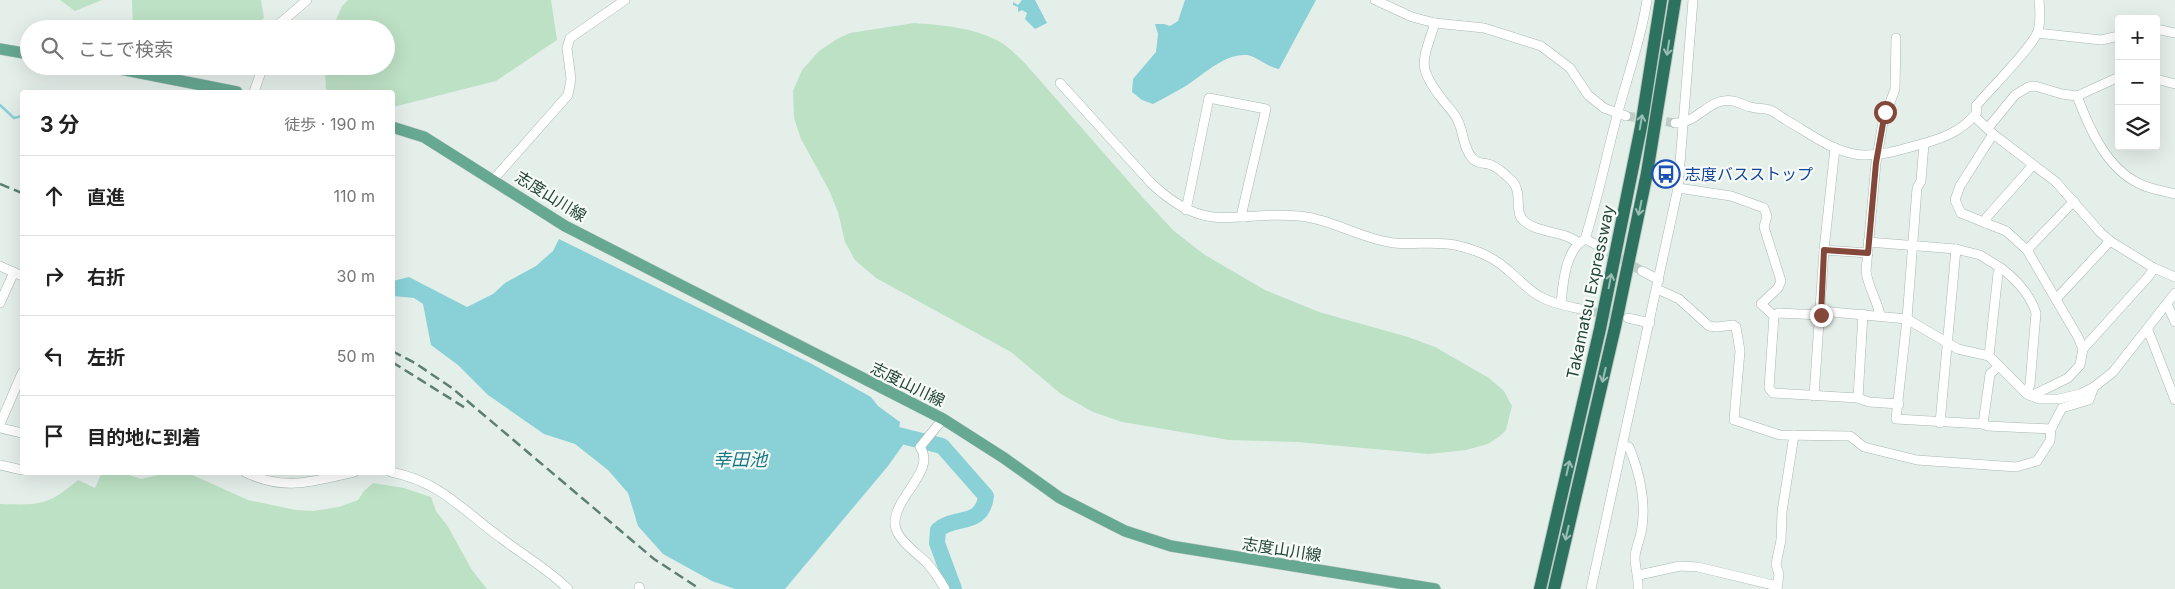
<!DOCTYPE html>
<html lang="ja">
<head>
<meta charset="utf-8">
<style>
  :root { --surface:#fff; --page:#f2f2f2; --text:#222; --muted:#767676; --line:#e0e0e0 }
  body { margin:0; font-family:Inter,"Noto Sans JP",sans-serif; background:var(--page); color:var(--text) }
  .controls { position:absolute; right:15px; top:15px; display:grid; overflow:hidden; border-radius:5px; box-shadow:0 5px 20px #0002 }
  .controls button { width:45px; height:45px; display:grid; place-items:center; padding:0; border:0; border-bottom:1px solid var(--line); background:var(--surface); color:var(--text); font:25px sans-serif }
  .stop { position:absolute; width:15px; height:15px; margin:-11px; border:4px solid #84483a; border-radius:50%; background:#fff }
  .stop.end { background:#84483a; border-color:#fff; box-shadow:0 1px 5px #0008 }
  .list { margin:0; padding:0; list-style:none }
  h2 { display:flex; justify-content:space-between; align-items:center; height:65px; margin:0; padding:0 20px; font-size:21px }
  h2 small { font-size:16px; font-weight:400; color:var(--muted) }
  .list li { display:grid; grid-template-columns:32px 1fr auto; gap:15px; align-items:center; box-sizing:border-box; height:80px; padding:0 20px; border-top:1px solid var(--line) }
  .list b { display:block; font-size:19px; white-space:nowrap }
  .list em { font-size:16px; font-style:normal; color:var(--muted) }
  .icon { flex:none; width:28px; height:28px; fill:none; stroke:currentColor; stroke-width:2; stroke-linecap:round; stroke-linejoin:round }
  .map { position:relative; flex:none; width:2175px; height:589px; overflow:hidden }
  .search { position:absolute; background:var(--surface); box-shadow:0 5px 20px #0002; left:20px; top:20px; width:375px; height:55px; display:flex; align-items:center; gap:12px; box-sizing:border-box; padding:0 18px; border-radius:28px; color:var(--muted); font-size:19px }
  .panel { position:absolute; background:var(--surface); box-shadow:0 5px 20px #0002; left:20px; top:90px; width:375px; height:385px; border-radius:5px }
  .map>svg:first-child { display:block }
  .green { fill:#bde1c5 }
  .water { fill:#8ad0d7 }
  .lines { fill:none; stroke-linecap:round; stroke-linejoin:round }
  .stream { stroke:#8ad0d7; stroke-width:2.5 }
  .river { stroke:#8ad0d7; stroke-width:16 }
  .minor-tunnel { stroke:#becdc6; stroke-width:9; stroke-dasharray:9 4.5; stroke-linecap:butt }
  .minor-casing { stroke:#a7b8b1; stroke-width:10 }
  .major-casing { stroke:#c1cac7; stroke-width:12 }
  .highway-casing { stroke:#c1cac7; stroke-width:14 }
  .minor { stroke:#fff; stroke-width:9 }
  .major { stroke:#67a893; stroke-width:11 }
  .highway { stroke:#2c725f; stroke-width:12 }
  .rail { stroke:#5d7e73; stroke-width:2.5; stroke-dasharray:10 5; stroke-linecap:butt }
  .oneway { stroke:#9bbdb3 }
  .route { stroke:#84483a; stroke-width:6 }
  .labels { text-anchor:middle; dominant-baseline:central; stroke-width:4.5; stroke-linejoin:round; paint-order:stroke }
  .transit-label { font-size:16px; fill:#164399; stroke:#f6fbf8; text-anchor:start }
  .street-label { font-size:16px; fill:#224338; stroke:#f6fbf8 }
  .water-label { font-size:18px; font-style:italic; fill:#177984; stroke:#f6fbf8 }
</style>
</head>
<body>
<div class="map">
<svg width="2175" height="589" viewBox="0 0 2175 589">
  <rect width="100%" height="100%" fill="#e5efea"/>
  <g class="green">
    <path d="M60 0H102L75 11Z"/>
    <path d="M132 0H261L264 18 252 29H133Z"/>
    <path d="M348 0H551L557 40 496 81 393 107 392 92H326L325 66H386V29H332L342 6Z"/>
    <path d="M914 23C943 25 977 28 1002 43 1010 48 1017 56 1023 61L1145 200 1174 231 1205 255 1265 290 1319 312 1408 337 1435 347 1489 378 1504 391 1512 406 1506 430 1500 436 1488 444 1466 450 1429 454 1297 442 1229 440 1122 422 1093 412 1061 394 1011 352 876 278 855 260 845 242 838 212 829 190 801 139 794 118 793 91 802 70 819 51 837 39 850 33Z"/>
    <path d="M102 472 123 473 141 479 167 473H188L248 500 296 510 313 511 339 507 358 500 364 491 373 483 404 488 431 497 436 511 447 525 472 570 487 589H0V504C40 505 47 506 78 480L95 488Z"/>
  </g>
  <g class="water">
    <path d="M1022 0H1035L1047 23 1035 29 1025 19 1027 13 1022 10 1018 12V7L1013 5V2L1018 5Z"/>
    <path d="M1185 0H1316L1279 69C1267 67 1258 57 1247 55 1224 53 1202 76 1184 87 1174 93 1164 98 1153 104L1142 100 1132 92 1133 79 1156 52 1158 34 1155 24H1164L1170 26 1178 21Z"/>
    <path d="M559 239 812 364 871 397 878 406 900 422 899 429 908 438 888 466 785 589H735L712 581 663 554 638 526 628 493 608 470 575 444 544 434 488 395 458 365 431 345 423 304 414 298 393 296V281L409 277 467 307 493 294 505 283 536 266 553 251Z"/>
  </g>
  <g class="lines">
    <path class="stream" d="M0 105 14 118 22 116"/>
    <path class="river" d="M886 432 942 446 986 496C982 528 954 515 938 530L937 543 954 589"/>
    <g class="minor-tunnel">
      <path d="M1626 116 1675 123"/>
      <path d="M1597 245 1642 271"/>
      <path d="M1589 311 1623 317"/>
    </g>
    <g class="minor-casing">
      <g id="minor">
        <path d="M1375 0 1412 17 1435 23 1484 28 1541 46 1570 68 1588 95 1604 108 1626 116"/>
        <path d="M1435 23C1423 61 1416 66 1442 99 1447 106 1455 113 1458 121 1464 133 1463 149 1473 159 1479 165 1484 162 1491 165 1497 167 1507 176 1512 181 1523 192 1514 212 1523 220 1537 234 1564 230 1578 243"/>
        <path d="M276 29 278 25 307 0"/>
        <path d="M2156 29 2175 33"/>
        <path d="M2037 33 2101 40 2119 36"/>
        <path d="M2156 79 2175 84"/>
        <path d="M1060 83 1151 183C1208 237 1233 210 1299 216 1332 219 1361 239 1394 243 1414 245 1435 241 1455 245 1474 249 1494 257 1509 271 1520 280 1529 291 1541 297 1555 305 1573 307 1589 311"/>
        <path d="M254 92 263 66"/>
        <path d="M2077 96C2089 128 2106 167 2138 183 2149 189 2163 191 2175 194"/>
        <path d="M1974 116 1993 134 2056 182 2100 232 2110 241 2154 268 2175 277"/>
        <path d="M1675 123C1698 124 1708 97 1733 101 1739 102 1745 106 1751 107 1757 109 1764 108 1770 110 1775 112 1781 117 1786 120 1809 133 1834 153 1862 155 1881 156 1900 150 1918 145 1941 139 1962 132 1977 112L1976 106C1989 90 2033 47 2038 31 2041 21 2040 10 2039 0"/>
        <path d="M1988 128 2015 95 2028 87 2035 86 2062 94 2077 96 2119 77"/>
        <path d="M1993 134 1960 186 1955 200 1961 213 2006 231 2027 250 2078 337 2083 349 2080 365 2068 378 2031 396"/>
        <path d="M1924 144 1921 181 1917 188 1907 319 1896 419 1983 424 1990 374 1999 366"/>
        <path d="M493 180 568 95 571 79 567 48 570 38 625 0"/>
        <path d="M1678 188 1731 196 1764 208 1767 216 1764 227 1781 281 1778 288 1761 304 1774 316"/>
        <path d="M1186 210 1209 98 1266 109 1242 212 1244 217"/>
        <path d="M1985 223 1987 217 2033 165"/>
        <path d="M1585 239 1597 245"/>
        <path d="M1868 242 1956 249 1980 255 2001 268"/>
        <path d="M1824 250 1868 253"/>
        <path d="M2027 250 2074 201"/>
        <path d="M0 266 22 276"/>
        <path d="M1642 271 1659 280"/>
        <path d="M1657 289 1679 299 1709 326 1717 327 1733 325 1736 327 1740 351 1734 420 1780 435 1850 436 1864 447 1917 460 2016 467 2037 461 2050 441 2051 429 2062 408 2089 400 2094 387"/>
        <path d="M2057 298 2110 241"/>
        <path d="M0 303 14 272"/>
        <path d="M1561 304C1563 283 1565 250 1585 239 1598 198 1606 157 1617 116 1627 77 1641 40 1647 0"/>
        <path d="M2167 304 2175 322"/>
        <path d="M1821 311 1907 319 1958 349 1989 356 2027 394 2039 399H2059L2080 394 2094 387 2113 372 2175 293"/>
        <path d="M1880 315C1877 300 1868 287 1866 271L1876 163 1883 122 1895 89 1896 38"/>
        <path d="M1774 316 1769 388 1773 393 1858 398 1863 314"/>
        <path d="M1774 316 1778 313 1821 315"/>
        <path d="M1628 318 1650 323"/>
        <path d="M2148 330 2175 400"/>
        <path d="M2083 349 2148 277 2154 268"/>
        <path d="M1989 356 1998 273 2001 268C2017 280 2030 294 2036 313L2030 384 2027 394"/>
        <path d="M1814 396 1824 250 1835 148"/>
        <path d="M1858 398 1869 402 1899 404"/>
        <path d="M943 419 920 447C937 471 893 497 895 525 897 540 917 553 927 563 934 571 940 580 945 589"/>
        <path d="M1940 423 1956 249"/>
        <path d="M0 424 22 373"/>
        <path d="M1983 424 1988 426 2051 429"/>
        <path d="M0 428 22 433"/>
        <path d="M1623 446 1629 447C1639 471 1646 501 1642 527 1641 538 1635 548 1635 558 1635 568 1639 578 1638 589"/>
        <path d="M0 465 22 470"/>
        <path d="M245 472C285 492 313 481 354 472"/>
        <path d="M391 472C441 482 462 510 501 538 523 555 548 569 568 589"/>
        <path d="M1639 575 1680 566 1698 567 1777 586"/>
        <path d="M639 587 640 589"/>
        <path d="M1591 589 1678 188 1693 0"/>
        <path d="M1777 589 1779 575 1776 564 1781 540 1782 512 1794 435"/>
      </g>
    </g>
    <g class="major-casing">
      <g id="major">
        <path d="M0 49 29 54"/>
        <path d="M105 66 237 92"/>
        <path d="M392 127 424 137 565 226 943 419 1004 458 1060 498 1125 531 1171 546 1435 589"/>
      </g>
    </g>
    <g class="highway-casing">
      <g id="highway">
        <path d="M1540 589 1600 329 1641 127 1661 0"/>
        <path d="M1554 589 1615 327 1647 173 1675 0"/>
      </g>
    </g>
    <use href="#minor" class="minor"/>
    <use href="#major" class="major"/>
    <use href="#highway" class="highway"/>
    <g class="rail">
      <path d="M0 184 22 193"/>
      <path d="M392 351 415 363 452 388 654 559 700 589"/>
      <path d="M392 362 467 409"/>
    </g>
  </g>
  <defs><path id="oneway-shaft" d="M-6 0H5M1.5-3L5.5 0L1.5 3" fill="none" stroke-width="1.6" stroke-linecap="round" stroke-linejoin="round" transform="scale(1.25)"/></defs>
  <g class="oneway">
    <use href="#oneway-shaft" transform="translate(1668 48) rotate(99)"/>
    <use href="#oneway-shaft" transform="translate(1641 122) rotate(-80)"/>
    <use href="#oneway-shaft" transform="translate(1640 208) rotate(102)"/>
    <use href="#oneway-shaft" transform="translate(1610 281) rotate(-79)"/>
    <use href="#oneway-shaft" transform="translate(1604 375) rotate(103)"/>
    <use href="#oneway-shaft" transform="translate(1568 468) rotate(-77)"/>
    <use href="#oneway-shaft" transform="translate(1567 533) rotate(103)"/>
  </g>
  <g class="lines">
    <path class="route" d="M1821 315 1824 250 1868 253 1876 163 1885 112"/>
  </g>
  <defs>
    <g id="bus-ring" transform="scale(1.4375)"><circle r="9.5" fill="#f6fbf8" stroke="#1a4fb4" stroke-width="1.5"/><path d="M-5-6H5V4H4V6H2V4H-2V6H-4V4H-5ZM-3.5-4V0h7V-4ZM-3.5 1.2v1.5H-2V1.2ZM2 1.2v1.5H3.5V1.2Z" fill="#1a4fb4"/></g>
  </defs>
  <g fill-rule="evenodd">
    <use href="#bus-ring" x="1666" y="174"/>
  </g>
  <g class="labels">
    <g class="transit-label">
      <text x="1685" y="174">志度バスストップ</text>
    </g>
    <g class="street-label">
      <text transform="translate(551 196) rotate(32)">志度山川線</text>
      <text transform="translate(1590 292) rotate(-78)">Takamatsu Expressway</text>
      <text transform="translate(908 384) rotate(26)">志度山川線</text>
      <text transform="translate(1282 549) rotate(9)">志度山川線</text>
    </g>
    <g class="water-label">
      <text x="740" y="459">幸田池</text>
    </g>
  </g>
</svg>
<div class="controls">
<button>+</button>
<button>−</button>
<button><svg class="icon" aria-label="layers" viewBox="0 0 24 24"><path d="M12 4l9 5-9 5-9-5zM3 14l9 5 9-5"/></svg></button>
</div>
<div class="stop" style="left:1885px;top:112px"></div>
<div class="stop end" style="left:1821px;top:315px"></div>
<div class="search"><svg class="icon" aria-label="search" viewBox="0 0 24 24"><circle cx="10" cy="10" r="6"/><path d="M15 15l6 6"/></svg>ここで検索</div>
<section class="panel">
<h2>3 分<small>徒歩 · 190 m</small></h2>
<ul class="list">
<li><svg class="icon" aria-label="ahead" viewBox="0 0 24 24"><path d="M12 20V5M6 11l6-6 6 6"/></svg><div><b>直進</b></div><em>110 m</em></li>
<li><svg class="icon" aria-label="right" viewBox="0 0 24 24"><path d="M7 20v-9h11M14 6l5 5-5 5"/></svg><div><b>右折</b></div><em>30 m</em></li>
<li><svg class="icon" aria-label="left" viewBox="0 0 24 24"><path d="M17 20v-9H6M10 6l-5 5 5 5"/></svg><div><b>左折</b></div><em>50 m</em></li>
<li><svg class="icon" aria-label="arrive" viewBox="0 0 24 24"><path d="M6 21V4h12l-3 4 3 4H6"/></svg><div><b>目的地に到着</b></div></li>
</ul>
</section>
</div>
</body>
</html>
